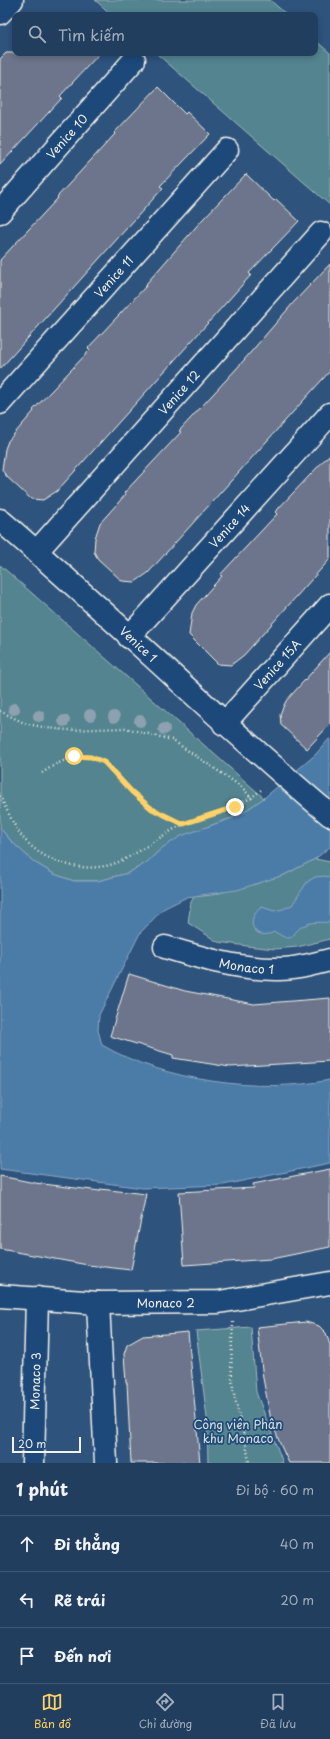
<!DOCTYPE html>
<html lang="vi">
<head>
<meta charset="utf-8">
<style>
  :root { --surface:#223e5e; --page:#2e4967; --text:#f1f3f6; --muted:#a2aebc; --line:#3f5773; --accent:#ffd166 }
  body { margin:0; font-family:"Playpen Sans",sans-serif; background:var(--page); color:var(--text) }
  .scale { position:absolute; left:12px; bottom:10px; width:69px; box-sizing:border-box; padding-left:4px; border:2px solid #f4f1e8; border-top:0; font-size:11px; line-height:14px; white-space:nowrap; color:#f4f1e8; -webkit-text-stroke:3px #1f4a7a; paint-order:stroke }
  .stop { position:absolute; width:12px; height:12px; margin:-9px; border:3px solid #ffd166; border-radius:50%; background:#fff }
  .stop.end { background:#ffd166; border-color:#fff; box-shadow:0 1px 4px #0008 }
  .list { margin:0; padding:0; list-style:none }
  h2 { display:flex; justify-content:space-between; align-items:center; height:52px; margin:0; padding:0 16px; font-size:17px }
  h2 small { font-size:13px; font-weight:400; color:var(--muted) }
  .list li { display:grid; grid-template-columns:26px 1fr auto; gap:12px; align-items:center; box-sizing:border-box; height:56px; padding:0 16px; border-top:1px solid var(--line) }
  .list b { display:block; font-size:15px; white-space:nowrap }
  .list em { font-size:13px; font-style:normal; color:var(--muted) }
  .icon { flex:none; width:22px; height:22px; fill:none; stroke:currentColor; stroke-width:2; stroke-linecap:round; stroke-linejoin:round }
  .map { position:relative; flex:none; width:330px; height:1463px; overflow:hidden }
  .search { position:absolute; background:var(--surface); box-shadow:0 2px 6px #0003; left:12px; right:12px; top:12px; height:44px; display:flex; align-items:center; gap:10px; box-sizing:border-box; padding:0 14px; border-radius:8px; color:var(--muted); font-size:15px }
  .sheet { height:220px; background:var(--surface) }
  nav { display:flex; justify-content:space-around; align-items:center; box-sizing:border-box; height:56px; border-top:1px solid var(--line); background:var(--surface); font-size:11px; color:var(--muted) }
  nav a { display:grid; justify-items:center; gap:2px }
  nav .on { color:var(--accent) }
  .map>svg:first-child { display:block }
  .green { fill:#53848f; stroke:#a4babc }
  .water { fill:#4b7ba8; stroke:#8faac2 }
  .building { fill:#6c758b; stroke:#f4f1e8 }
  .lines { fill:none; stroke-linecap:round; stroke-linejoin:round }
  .minor-casing { stroke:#f4f1e8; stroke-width:25 }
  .path { stroke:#f4f1e8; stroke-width:2.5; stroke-dasharray:1 3; stroke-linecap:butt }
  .minor { stroke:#1f4a7a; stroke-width:22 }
  .tree { fill:#8ea1b1 }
  .route { stroke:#ffd166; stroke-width:5 }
  .labels { text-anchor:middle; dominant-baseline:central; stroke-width:3.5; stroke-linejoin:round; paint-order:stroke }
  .street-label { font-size:12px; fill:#f4f1e8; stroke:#1f4a7a }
  .park-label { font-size:12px; fill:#dce1db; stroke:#1f4a7a }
</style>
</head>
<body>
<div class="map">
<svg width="330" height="1463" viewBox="0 0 330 1463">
  <rect width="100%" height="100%" fill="#2e537d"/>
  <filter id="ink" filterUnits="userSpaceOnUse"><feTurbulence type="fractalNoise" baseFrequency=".025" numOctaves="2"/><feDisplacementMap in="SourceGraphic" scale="8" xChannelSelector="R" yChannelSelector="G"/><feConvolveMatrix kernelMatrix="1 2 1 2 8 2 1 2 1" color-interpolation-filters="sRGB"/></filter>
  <g filter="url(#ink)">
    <g class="green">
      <path d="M95 0H270L287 15H112Z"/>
      <path d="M315 40 330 53V205L156 53H315Z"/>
      <path d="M0 565 264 798 238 816 209 826 162 848 146 863 128 873 98 881H74L54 874 34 862 12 842 0 828Z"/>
      <path d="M315 859 330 862V939L297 947 275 949 247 946 218 942 188 923 191 902 194 897 212 895 284 875Z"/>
      <path d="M251 1327 256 1392 283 1463H208L207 1418 196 1331Z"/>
    </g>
    <g class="water">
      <path d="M330 738V847L315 859 284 875 237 890 187 897 163 909 140 933 99 1015 98 1030 102 1045C163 1081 261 1094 330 1080V1163L223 1185 143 1188 0 1169V828L12 842 34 862 54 874 74 881H98L128 873 146 863 162 848 181 836 238 816 264 798 315 755Z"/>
      <path d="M324 876 330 877V922C322 923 313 921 305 925 289 932 297 946 275 932 254 942 243 920 262 907L274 911 283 909 292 905 307 882 315 877Z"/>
    </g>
    <g class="building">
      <path d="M6 53H100L60 96 62 98 0 165V59Z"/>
      <path d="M158 87 185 114 187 112 210 134 160 186 163 188 0 369V260L58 198 57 197 115 134 114 133Z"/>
      <path d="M246 174 274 201 276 199 299 221 249 273 251 275 57 491 43 500 31 499 7 477 2 470 5 449 8 441 34 411 33 410 90 350 88 348 147 285 146 284 202 220Z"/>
      <path d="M330 264V371L148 573 135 582 122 581 98 559 94 552 95 538 100 523 126 494 124 493 181 432 179 431 238 367 294 302Z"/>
      <path d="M330 454V559L244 655 231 665 218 664 189 635 192 613 196 605 222 576 220 575 277 514 275 512Z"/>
      <path d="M330 652V724L307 749 281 725 280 714 286 701Z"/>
      <path d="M129 974 185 991 254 1004 330 998V1061L230 1067 173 1058V1055L110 1036Z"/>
      <path d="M330 1169V1247L271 1259 184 1265 179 1192 254 1188 253 1184Z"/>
      <path d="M0 1176 35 1183 100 1191V1189L146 1194 131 1270 88 1265 0 1249Z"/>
      <path d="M306 1322 319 1326 326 1333 330 1345V1463H289L281 1446 271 1420 263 1378 257 1327Z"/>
      <path d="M188 1332 200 1463H131L127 1383H126L124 1354 127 1345 143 1336Z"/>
    </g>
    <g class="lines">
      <g class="minor-casing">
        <g id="minor">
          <path d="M0 13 12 0"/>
          <path id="s1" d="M0 212 134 60"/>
          <path id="s2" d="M0 403 227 150"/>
          <path id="s3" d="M0 520C112 616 217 720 330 815"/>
          <path id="s4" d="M37 551 321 233"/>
          <path id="s5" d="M129 637 330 414"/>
          <path id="s6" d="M224 724 330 605"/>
          <path id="s7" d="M165 947C201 958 238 969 276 969 293 970 313 964 330 960"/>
          <path id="s8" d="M0 1296 98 1303 219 1302 330 1283"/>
          <path d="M98 1303 106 1463"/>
          <path id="s9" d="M33 1463 37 1298"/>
        </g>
      </g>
      <g class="path">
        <path d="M0 711 24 723 47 728 68 730 125 728 172 740 242 787 252 799"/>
        <path d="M42 773C60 761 83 748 104 762 115 770 123 784 133 793 148 807 164 815 182 824"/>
        <path d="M0 796C7 810 14 827 24 839 46 864 85 874 116 863 137 855 161 835 182 825 210 811 238 811 262 789"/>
        <path d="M233 1322C232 1344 230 1366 233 1387 237 1413 246 1437 249 1463"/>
      </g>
      <use href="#minor" class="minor"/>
    </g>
    <g class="tree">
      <circle cx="14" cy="709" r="6"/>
      <circle cx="90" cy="715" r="6"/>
      <circle cx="39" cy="716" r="6"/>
      <circle cx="114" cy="717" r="6"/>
      <circle cx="64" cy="721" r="6"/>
      <circle cx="140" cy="721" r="6"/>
      <circle cx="164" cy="729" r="6"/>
    </g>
  </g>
  <g class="lines" filter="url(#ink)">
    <path class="route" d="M74 756 91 757 104 762 132 792 152 809 183 824 235 807"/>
  </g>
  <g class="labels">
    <g class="street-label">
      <text stroke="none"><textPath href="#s1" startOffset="101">Venice 10</textPath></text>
      <text stroke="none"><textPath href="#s2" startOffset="170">Venice 11</textPath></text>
      <text stroke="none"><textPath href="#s4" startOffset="213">Venice 12</textPath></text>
      <text stroke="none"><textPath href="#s5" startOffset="150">Venice 14</textPath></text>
      <text stroke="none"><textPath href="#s3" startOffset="186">Venice 1</textPath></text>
      <text stroke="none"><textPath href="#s6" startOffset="80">Venice 15A</textPath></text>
      <text stroke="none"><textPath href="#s7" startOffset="84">Monaco 1</textPath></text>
      <text stroke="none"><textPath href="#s8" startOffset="166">Monaco 2</textPath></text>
      <text stroke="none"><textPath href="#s9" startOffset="82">Monaco 3</textPath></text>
    </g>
    <g class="park-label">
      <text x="238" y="1424">Công viên Phân<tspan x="238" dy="14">khu Monaco</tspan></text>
    </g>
  </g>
</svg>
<div class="scale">20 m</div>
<div class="stop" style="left:74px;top:756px"></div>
<div class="stop end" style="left:235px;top:807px"></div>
<div class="search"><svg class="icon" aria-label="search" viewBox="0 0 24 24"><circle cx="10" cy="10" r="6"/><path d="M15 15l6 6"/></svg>Tìm kiếm</div>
</div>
<section class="sheet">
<h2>1 phút<small>Đi bộ · 60 m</small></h2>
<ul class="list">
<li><svg class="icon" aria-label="ahead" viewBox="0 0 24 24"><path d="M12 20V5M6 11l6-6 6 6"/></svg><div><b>Đi thẳng</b></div><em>40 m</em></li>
<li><svg class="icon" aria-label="left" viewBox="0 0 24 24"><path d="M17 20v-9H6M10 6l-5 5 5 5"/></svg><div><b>Rẽ trái</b></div><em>20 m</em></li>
<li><svg class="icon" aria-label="arrive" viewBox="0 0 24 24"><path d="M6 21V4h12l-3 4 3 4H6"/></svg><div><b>Đến nơi</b></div></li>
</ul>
</section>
<nav>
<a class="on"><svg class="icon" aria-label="map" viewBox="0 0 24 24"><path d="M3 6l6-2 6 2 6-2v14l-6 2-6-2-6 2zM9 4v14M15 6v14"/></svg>Bản đồ</a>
<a><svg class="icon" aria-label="directions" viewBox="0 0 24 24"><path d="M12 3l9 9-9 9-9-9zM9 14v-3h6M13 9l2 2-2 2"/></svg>Chỉ đường</a>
<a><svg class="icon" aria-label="saved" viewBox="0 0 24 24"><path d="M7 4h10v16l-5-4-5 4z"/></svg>Đã lưu</a>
</nav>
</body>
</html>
